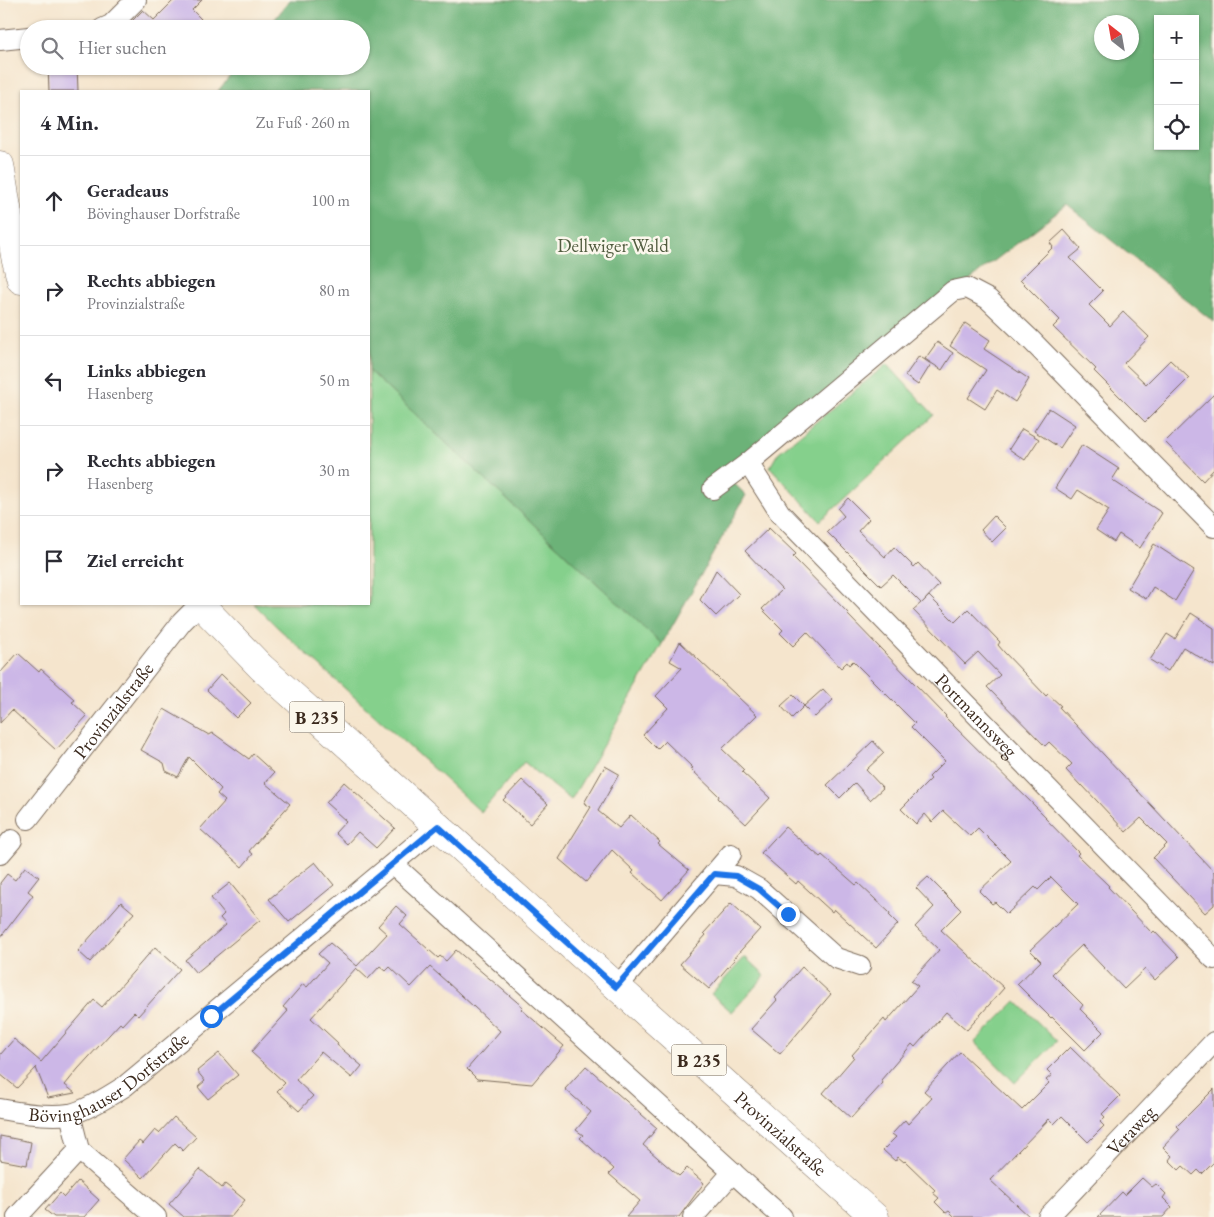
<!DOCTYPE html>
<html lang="de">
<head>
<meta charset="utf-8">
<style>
  :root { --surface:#fff; --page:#f2f2f3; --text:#2b2b33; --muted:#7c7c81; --line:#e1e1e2 }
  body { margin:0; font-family:"EB Garamond",serif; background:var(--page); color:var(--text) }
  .controls { position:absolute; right:15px; top:15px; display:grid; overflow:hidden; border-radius:0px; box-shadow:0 1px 4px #0004 }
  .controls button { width:45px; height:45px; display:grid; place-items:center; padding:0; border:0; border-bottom:1px solid var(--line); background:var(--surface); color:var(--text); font:25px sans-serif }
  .compass { position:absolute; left:1094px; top:15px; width:45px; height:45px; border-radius:50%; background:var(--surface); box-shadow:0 1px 4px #0004; rotate:329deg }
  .stop { position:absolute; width:15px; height:15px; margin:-11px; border:4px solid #1a73e8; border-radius:50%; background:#fff }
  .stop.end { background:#1a73e8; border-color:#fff; box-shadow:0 1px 5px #0008 }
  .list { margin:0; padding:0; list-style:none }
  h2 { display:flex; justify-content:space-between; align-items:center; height:65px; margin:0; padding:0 20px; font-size:21px }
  h2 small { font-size:16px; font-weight:400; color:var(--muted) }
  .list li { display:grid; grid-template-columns:32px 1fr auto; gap:15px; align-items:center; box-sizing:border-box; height:90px; padding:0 20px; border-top:1px solid var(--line) }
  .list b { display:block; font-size:19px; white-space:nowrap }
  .list p { margin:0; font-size:16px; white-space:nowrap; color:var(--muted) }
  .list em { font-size:16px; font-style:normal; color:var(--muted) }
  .icon { flex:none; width:28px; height:28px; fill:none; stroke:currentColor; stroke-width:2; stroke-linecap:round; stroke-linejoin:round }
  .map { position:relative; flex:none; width:1214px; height:1217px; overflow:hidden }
  .search { position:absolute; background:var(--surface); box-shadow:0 1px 4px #0004; left:20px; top:20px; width:350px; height:55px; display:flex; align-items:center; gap:12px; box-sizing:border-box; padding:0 18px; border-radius:28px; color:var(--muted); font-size:19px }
  .panel { position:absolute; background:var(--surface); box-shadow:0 1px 4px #0004; left:20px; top:90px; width:350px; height:515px; border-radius:0px }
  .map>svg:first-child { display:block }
  .green { fill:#85d08c; stroke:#607d55 }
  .forest { fill:#6cb278; stroke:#546e4b; fill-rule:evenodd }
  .building { fill:#ccb7e7 }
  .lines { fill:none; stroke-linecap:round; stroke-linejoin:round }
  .minor-casing { stroke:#7c6b5b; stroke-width:22 }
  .primary-casing { stroke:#7c6b5b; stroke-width:29 }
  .minor { stroke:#fff; stroke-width:20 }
  .primary { stroke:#fff; stroke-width:28 }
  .route { stroke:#1a73e8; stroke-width:6 }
  .labels { text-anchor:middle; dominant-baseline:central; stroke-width:5; stroke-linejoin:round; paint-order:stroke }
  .shield { fill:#fbf7ec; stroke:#75685c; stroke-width:1 }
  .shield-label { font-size:18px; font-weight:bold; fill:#3b2a1e }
  .park-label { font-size:19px; fill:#515c3f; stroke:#fbf7ec }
  .street-label { font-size:19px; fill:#3b2a1e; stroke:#fbf7ec }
</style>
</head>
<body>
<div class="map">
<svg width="1214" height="1217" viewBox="0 0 1214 1217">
  <rect width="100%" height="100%" fill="#fbf7ec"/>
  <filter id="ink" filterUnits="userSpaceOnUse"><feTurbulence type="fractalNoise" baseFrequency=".02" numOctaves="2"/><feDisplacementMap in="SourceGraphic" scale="10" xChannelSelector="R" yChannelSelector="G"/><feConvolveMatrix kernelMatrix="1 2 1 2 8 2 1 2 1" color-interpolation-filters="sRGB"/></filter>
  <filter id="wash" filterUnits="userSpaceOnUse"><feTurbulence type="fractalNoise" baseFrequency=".0096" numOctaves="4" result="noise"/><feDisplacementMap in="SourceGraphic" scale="20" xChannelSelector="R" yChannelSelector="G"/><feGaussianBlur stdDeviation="1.12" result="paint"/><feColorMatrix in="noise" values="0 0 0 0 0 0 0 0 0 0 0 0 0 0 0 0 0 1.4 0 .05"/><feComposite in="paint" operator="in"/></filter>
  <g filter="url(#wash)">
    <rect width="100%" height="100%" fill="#f5e5cd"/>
    <g class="green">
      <path d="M887 364 934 415 820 521 770 467 778 453Z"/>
      <path d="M369 371 662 644 571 800 524 762 481 812 276 626 254 604H369Z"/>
      <path d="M745 957 765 976 732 1012 711 994Z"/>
      <path d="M1016 1001 1057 1041 1015 1083 975 1042Z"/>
    </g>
    <path class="forest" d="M290 0H1214V322L1067 205 721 471 746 495 662 644 369 371V91H218L238 66H361V29H267ZM1158 19H1195V146H1158ZM1102 22H1132V52H1102Z"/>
    <g id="blocks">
      <g class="building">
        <path d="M174 0H202L192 10 201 19 192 29H124L143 10 154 20Z"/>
        <path d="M48 66H77L78 91H49Z"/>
        <path d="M1064 230 1081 249 1070 258 1103 291 1089 305 1110 326 1123 312 1149 337 1124 363 1146 384 1170 360 1189 378 1145 422 1094 371 1096 369 1053 327 1060 320 1020 280 1053 247 1050 243Z"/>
        <path d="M965 323 990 340 984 349 1029 379 1015 402 997 390 985 409 968 398 986 370 950 346Z"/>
        <path d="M937 342 953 353 942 370 925 359Z"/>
        <path d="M919 356 931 364 918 385 905 376Z"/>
        <path d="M1214 394V469L1203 481 1165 442Z"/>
        <path d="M1049 408 1075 425 1060 448 1034 431Z"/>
        <path d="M1022 429 1039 439 1025 460 1009 449Z"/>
        <path d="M1082 445 1119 469 1112 480 1162 513 1140 548 1119 534 1114 542 1096 530 1109 510 1078 490 1072 499 1055 488Z"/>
        <path d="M848 498 869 519 858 531 885 557 894 547 914 567 918 563 939 585 922 603 929 596 955 622 968 609 1000 642 998 645 1004 652 1046 696 1048 694 1061 706 1059 707 1214 872V905L1205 913 1153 858 1167 844 1141 818 1126 832 1082 785 1081 786 1066 770 1072 764 1049 742 1045 746 987 687 1000 675 978 652 965 664 913 610 921 603 893 575 881 586 827 532 844 516 838 509Z"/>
        <path d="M994 516 1006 528 992 542 981 530Z"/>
        <path d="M769 528 796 554 793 557 849 614 848 615 946 716 945 717 1046 817 1045 818 1079 853 1077 855 1109 886 1108 887 1152 933 1154 931 1179 957 1155 980 1145 969 1124 989 1082 945 1052 974 1083 1005 1080 1009 1103 1032 1085 1050 1052 1017 1051 1018 1017 984 1041 961 1030 950 1078 904 1051 877 1038 890 1035 887 1007 914 995 902 992 904 979 891 1011 861 978 828 970 836 943 811 932 822 925 814 916 824 901 809 931 779 929 777 945 761 911 727 915 723 853 661 849 665 847 662 841 668 807 632 793 646 780 633 783 630 762 609 782 590 745 551Z"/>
        <path d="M1154 544 1194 570 1175 601 1153 587 1146 599 1128 588Z"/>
        <path d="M716 570 739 594 716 616 700 600Z"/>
        <path d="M1191 613 1214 628V666L1183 647 1168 671 1150 660 1167 634 1175 639Z"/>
        <path d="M680 642 757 715 722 749 744 770 742 772 770 798 746 824 718 798 719 796 691 769 693 768 665 741 657 749 643 735 668 708 656 696 682 668 670 661Z"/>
        <path d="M18 653 39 672 41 669 75 700 72 702 87 716 56 750 12 710 0 723V673Z"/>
        <path d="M221 674 251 703 236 718 207 690Z"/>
        <path d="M823 689 833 700 815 717 804 706Z"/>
        <path d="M793 695 804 706 792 718 781 706Z"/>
        <path d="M164 709 209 735 213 733 249 759 253 754 274 773 265 783 290 804 249 851 253 854 242 867 200 829 225 801 217 794 221 789 189 757 178 777 166 771 164 763 141 750Z"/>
        <path d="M873 741 884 753 866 770 883 788 870 800 855 783 840 798 827 785Z"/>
        <path d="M605 766 619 774 598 811 619 828 631 815 660 842 658 844 689 870 662 900 632 873 634 871 612 850 586 882 559 859 591 807 584 803Z"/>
        <path d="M522 780 548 804 530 824 503 800Z"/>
        <path d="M344 782 395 828 376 848 358 832 347 844 335 833 346 821 326 803Z"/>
        <path d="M785 827 820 857 822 855 856 885 858 883 890 913 889 915 898 924 876 948 834 909 832 912 798 881 796 884 761 853Z"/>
        <path d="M315 862 334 885 289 922 269 899Z"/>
        <path d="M25 867 39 877 28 891 33 895 0 938V883L7 874 15 880Z"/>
        <path d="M928 877 961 910 941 930 1004 988 967 1030 946 1012 915 1047 912 1044 881 1080 883 1083 851 1118 823 1093 854 1057 852 1055 884 1019 886 1022 918 986 911 981 939 950 915 927 934 907 916 888Z"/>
        <path d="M230 883 260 920 196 973 185 960 226 925 220 918 224 914 211 898Z"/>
        <path d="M121 902 134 913 90 962 78 951Z"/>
        <path d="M731 903 760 929 733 959 734 960 709 989 680 964 706 935 704 933Z"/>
        <path d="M396 906 407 916 400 924 438 958 440 956 446 961 456 950 523 1007 521 1009 564 1046 532 1084 477 1079 467 1069 500 1031 448 983 430 967 411 987 390 967 386 971 380 966 368 979 356 968 311 1018 338 1043 337 1045 362 1066 352 1078 321 1052 296 1080 313 1096 299 1111 277 1091 285 1083 251 1052 288 1011 283 1007 303 984 307 987 328 963 318 954 330 943 357 966 387 934 378 926Z"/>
        <path d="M155 947 180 969 138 1016 134 1012 122 1025 120 1023 78 1069 65 1085 75 1093 48 1098 36 1068 37 1067 17 1088 0 1074V1055L14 1039 41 1062 94 1000 102 1007Z"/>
        <path d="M802 967 831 994 780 1054 751 1029 777 1000 775 998Z"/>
        <path d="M1070 1047 1120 1096 1102 1114 1105 1117 1100 1122 1104 1126 1088 1142 1062 1116 1054 1124 1049 1119 990 1180 1030 1217H955L949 1211 946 1213 935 1202 939 1198 933 1193 935 1190 905 1161 904 1162 898 1157 895 1161 883 1150 896 1137 892 1134 905 1120 908 1124 932 1098 924 1091 960 1052 1022 1110 1049 1083 1046 1080 1052 1075 1047 1070Z"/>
        <path d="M219 1053 238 1075 208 1099 198 1087 205 1081 197 1071Z"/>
        <path d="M586 1066 657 1128 643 1145 679 1176 687 1168 704 1183 679 1217H626L640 1201 609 1174 614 1169 580 1138 583 1135 576 1130 591 1112 565 1089Z"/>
        <path d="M1214 1089V1162L1202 1174 1198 1170 1193 1175 1183 1166 1179 1170 1169 1160 1172 1156 1163 1147 1180 1129 1177 1126Z"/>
        <path d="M174 1117 196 1137 183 1151 175 1143 143 1178 123 1159 139 1141 143 1144 155 1130 159 1133Z"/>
        <path d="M0 1136 31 1142 27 1165 0 1160Z"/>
        <path d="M200 1169 222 1188 225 1184 245 1200 231 1217H184L169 1204Z"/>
        <path d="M1142 1178 1152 1187 1156 1184 1166 1194 1163 1198 1172 1207 1163 1217H1098L1122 1192 1125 1195Z"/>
        <path d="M78 1181 99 1200 84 1217H54L45 1210 60 1193 64 1197Z"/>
      </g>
    </g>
  </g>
  <g filter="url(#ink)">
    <use href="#blocks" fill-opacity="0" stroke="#7c6b5b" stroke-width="1"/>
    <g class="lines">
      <g class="minor-casing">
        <g id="minor">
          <path d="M102 29 111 25 136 0"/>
          <path d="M0 40 29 37"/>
          <path d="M713 489 748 463"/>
          <path id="s1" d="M1214 527 1030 339 988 299 967 288 953 291 748 463 780 513 1214 959"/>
          <path id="s2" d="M28 819 182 622 200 604"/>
          <path d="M0 854 12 840"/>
          <path d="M393 864 782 1217"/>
          <path d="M714 874 736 876 759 889 836 958 860 966"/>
          <path d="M617 987 731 854"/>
          <path id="s3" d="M0 1109C21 1113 48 1117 70 1114 86 1111 111 1095 125 1086L438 826"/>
          <path d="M70 1114 79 1150 156 1217"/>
          <path d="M17 1217 79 1150"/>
          <path d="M693 1217 733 1172"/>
          <path id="s4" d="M1048 1217 1214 1042"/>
        </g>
      </g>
      <g class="primary-casing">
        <g id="primary">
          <path d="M0 165 15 256 21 280"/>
          <path id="s5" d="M200 604 261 667 522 902 875 1217"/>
        </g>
      </g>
      <use href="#minor" class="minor"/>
      <use href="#primary" class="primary"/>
    </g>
  </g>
  <g class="lines" filter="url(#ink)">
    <path class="route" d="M211 1016 438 826 616 987 714 874 736 876 759 889 788 914"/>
  </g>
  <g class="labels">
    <g class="shield">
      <rect x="289.5" y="701.5" width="55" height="31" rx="4"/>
      <rect x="671.5" y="1044.5" width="55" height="31" rx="4"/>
    </g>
    <g class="shield-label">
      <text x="317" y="717">B 235</text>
      <text x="699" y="1060">B 235</text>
    </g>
    <g class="park-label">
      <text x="613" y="245">Dellwiger Wald</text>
    </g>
    <g class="street-label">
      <text stroke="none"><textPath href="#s2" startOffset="138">Provinzialstraße</textPath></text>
      <text stroke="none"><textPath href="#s1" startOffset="968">Portmannsweg</textPath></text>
      <text stroke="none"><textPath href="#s3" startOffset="120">Bövinghauser Dorfstraße</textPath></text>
      <text stroke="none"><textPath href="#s4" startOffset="120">Veraweg</textPath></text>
      <text stroke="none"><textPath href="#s5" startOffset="786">Provinzialstraße</textPath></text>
    </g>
  </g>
</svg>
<div class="controls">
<button>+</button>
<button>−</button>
<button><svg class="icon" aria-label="locate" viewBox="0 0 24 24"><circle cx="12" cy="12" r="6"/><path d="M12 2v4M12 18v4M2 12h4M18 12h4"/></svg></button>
</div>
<svg class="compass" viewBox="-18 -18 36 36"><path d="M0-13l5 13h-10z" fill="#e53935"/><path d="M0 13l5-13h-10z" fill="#7c7c81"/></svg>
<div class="stop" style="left:211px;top:1016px"></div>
<div class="stop end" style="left:788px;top:914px"></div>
<div class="search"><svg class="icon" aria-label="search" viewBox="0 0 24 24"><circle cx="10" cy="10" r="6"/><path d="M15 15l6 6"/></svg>Hier suchen</div>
<section class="panel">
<h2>4 Min.<small>Zu Fuß · 260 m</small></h2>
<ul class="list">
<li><svg class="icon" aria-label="ahead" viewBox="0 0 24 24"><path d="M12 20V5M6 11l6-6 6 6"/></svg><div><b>Geradeaus</b><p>Bövinghauser Dorfstraße</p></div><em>100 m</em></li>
<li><svg class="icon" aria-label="right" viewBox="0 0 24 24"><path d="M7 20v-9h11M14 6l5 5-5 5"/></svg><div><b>Rechts abbiegen</b><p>Provinzialstraße</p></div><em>80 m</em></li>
<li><svg class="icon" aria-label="left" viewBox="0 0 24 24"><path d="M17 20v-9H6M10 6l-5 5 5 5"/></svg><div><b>Links abbiegen</b><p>Hasenberg</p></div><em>50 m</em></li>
<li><svg class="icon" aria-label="right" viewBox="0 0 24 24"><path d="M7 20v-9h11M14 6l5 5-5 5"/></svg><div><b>Rechts abbiegen</b><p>Hasenberg</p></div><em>30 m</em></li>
<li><svg class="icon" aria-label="arrive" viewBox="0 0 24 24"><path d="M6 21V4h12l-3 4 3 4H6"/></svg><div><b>Ziel erreicht</b></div></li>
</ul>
</section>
</div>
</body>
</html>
